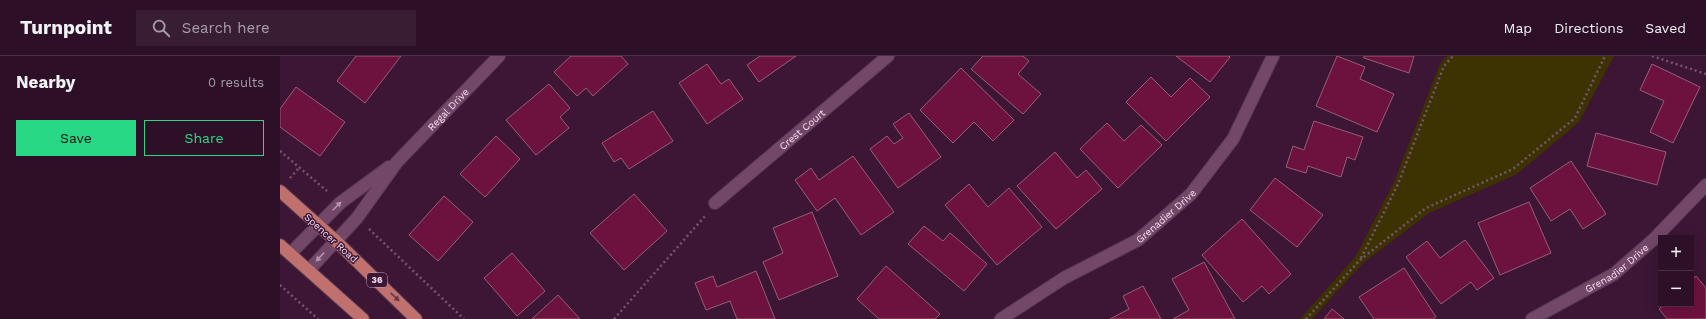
<!DOCTYPE html>
<html lang="en">
<head>
<meta charset="utf-8">
<style>
  :root { --surface:#2d1027; --page:#391e33; --text:#f1f3f6; --muted:#a79da7; --line:#483044; --accent:#29d885 }
  body { margin:0; font-family:"Work Sans",sans-serif; background:var(--page); color:var(--text) }
  .controls { position:absolute; right:12px; bottom:12px; display:grid; overflow:hidden; border-radius:0px; box-shadow:0 4px 16px #0002 }
  .controls button { width:36px; height:36px; display:grid; place-items:center; padding:0; border:0; border-bottom:1px solid var(--line); background:var(--surface); color:var(--text); font:20px sans-serif }
  .list { margin:0; padding:0; list-style:none }
  h2 { display:flex; justify-content:space-between; align-items:center; height:52px; margin:0; padding:0 16px; font-size:17px }
  h2 small { font-size:13px; font-weight:400; color:var(--muted) }
  .actions { display:flex; gap:8px; padding:12px 16px }
  .actions a { flex:1; padding:9px 0; border:1px solid var(--accent); border-radius:0px; text-align:center; font-size:14px; color:var(--accent) }
  .actions .main { background:var(--accent); color:#111 }
  .icon { flex:none; width:22px; height:22px; fill:none; stroke:currentColor; stroke-width:2; stroke-linecap:round; stroke-linejoin:round }
  .map { position:relative; flex:none; width:1426px; height:263px; overflow:hidden }
  header { display:flex; align-items:center; gap:24px; box-sizing:border-box; height:56px; padding:0 20px; background:var(--surface); border-bottom:1px solid var(--line) }
  header strong { font-size:19px }
  nav { display:flex; gap:22px; margin-inline-start:auto; font-size:14px }
  .search { width:280px; height:36px; background:var(--page); display:flex; align-items:center; gap:10px; box-sizing:border-box; padding:0 14px; border-radius:0px; color:var(--muted); font-size:15px }
  main { display:flex }
  aside { flex:1; background:var(--surface) }
  .map>svg:first-child { display:block }
  .green { fill:#3d3302 }
  .building { fill:#6d113f; stroke:#955f73 }
  .lines { fill:none; stroke-linecap:round; stroke-linejoin:round }
  .minor-casing { stroke:#55364f; stroke-width:14 }
  .major-casing { stroke:#55364f; stroke-width:14 }
  .path { stroke:#77556f; stroke-width:2.5; stroke-dasharray:2 3; stroke-linecap:butt }
  .minor { stroke:#724768; stroke-width:12 }
  .major { stroke:#c1716d; stroke-width:12 }
  .oneway { fill:#b693ad }
  .oneway2 { fill:#6b3648 }
  .labels { text-anchor:middle; dominant-baseline:central; stroke-width:3; stroke-linejoin:round; paint-order:stroke }
  .shield { fill:#3c1634; stroke:#c1a3b9; stroke-width:1 }
  .shield-label { font-size:9px; font-weight:bold; fill:#fadff2 }
  .street-label { font-size:10px; fill:#fadff2; stroke:#3c1634 }
</style>
</head>
<body>
<header>
<strong>Turnpoint</strong>
<div class="search"><svg class="icon" aria-label="search" viewBox="0 0 24 24"><circle cx="10" cy="10" r="6"/><path d="M15 15l6 6"/></svg>Search here</div>
<nav><a>Map</a><a>Directions</a><a>Saved</a></nav>
</header>
<main>
<aside>
<h2>Nearby<small>0 results</small></h2>
<ul class="list">
</ul>
<div class="actions"><a class="main">Save</a><a>Share</a></div>
</aside>
<div class="map">
<svg width="1426" height="263" viewBox="0 0 1426 263">
  <rect width="100%" height="100%" fill="#3c1634"/>
  <path class="green" d="M1167 0H1334L1299 66 1237 118 1149 157 1082 208 1032 263H1020L1076 200 1114 126 1160 8Z"/>
  <g class="building">
    <path d="M76 0H121L85 47 57 25Z"/>
    <path d="M291 0H341L348 8 313 40 306 32 297 40 274 16Z"/>
    <path d="M480 0H516L479 26 467 9Z"/>
    <path d="M703 0H743L749 5 738 18 761 38 743 58 691 13Z"/>
    <path d="M896 0H949L950 1 930 26Z"/>
    <path d="M1057 0 1085 11 1080 23 1114 38 1097 76 1036 50Z"/>
    <path d="M1084 0H1134L1129 17 1084 2Z"/>
    <path d="M427 8 441 28 449 23 463 43 427 68 399 27Z"/>
    <path d="M1372 8 1420 31 1393 87 1370 76 1384 45 1360 34Z"/>
    <path d="M681 12 734 64 713 85 694 66 673 87 640 54Z"/>
    <path d="M871 21 891 41 910 22 930 41 886 85 846 46Z"/>
    <path d="M269 28 290 52 280 61 289 72 256 99 226 64Z"/>
    <path d="M16 31 65 66 40 100 0 71V53Z"/>
    <path d="M373 55 393 85 349 113 341 102 334 106 322 87Z"/>
    <path d="M629 57 661 101 618 132 590 93 607 80 614 88 623 82 613 68Z"/>
    <path d="M1034 65 1083 81 1075 104 1067 101 1061 121 1028 110 1026 117 1006 111 1013 90 1024 94Z"/>
    <path d="M827 67 844 85 861 69 882 89 838 132 800 93Z"/>
    <path d="M1316 77 1386 96 1377 129 1307 110Z"/>
    <path d="M216 80 240 103 205 141 180 118Z"/>
    <path d="M775 96 797 122 806 114 822 133 776 173 737 130Z"/>
    <path d="M573 100 614 156 581 179 555 142 537 155 515 124 531 112 539 124Z"/>
    <path d="M1291 105 1326 158 1303 173 1290 153 1271 165 1250 132Z"/>
    <path d="M995 122 1043 159 1017 191 970 154Z"/>
    <path d="M689 128 708 151 729 132 762 171 717 209 665 149Z"/>
    <path d="M354 138 387 175 344 214 310 177Z"/>
    <path d="M164 140 193 166 158 205 129 179Z"/>
    <path d="M1249 146 1271 197 1220 219 1198 167Z"/>
    <path d="M532 156 558 220 499 244 483 206 503 197 493 172Z"/>
    <path d="M962 163 1011 218 989 238 982 230 963 246 922 199Z"/>
    <path d="M644 170 663 185 670 177 707 208 684 235 628 188Z"/>
    <path d="M1185 184 1214 222 1197 234 1191 226 1161 248 1126 201 1147 185 1160 202Z"/>
    <path d="M232 197 265 235 237 260 204 222Z"/>
    <path d="M924 206 955 263H893L909 254 892 223Z"/>
    <path d="M606 210 660 258 655 263H599L577 243Z"/>
    <path d="M1124 212 1156 261 1153 263H1094L1079 241Z"/>
    <path d="M476 215 495 263H457L450 245 426 254 415 227 433 220 437 231Z"/>
    <path d="M1416 220 1426 232V263H1387L1379 253 1385 248H1411V225Z"/>
    <path d="M863 230 881 263H830L849 253 843 240Z"/>
    <path d="M278 239 300 263H252Z"/>
    <path d="M1052 253 1064 263H1044Z"/>
  </g>
  <g class="lines">
    <g class="minor-casing">
      <g id="minor">
        <path id="s1" d="M435 147 608 0"/>
        <path d="M10 198 60 147 109 111"/>
        <path id="s2" d="M29 214 77 162 117 106 219 0"/>
        <path id="s3" d="M721 263 784 222 858 184 911 138 953 83 993 0"/>
        <path id="s4" d="M1252 263 1334 218 1373 184 1426 129"/>
      </g>
    </g>
    <g class="major-casing">
      <g id="major">
        <path d="M0 135 56 185 136 263"/>
        <path d="M0 189 83 263"/>
      </g>
    </g>
    <g class="path">
      <path d="M1372 0 1426 18"/>
      <path d="M0 95 47 135"/>
      <path d="M10 122 19 112"/>
      <path d="M89 173 184 263"/>
      <path d="M1081 202 1118 128 1164 10 1173 0"/>
      <path d="M0 229 38 263"/>
      <path d="M334 263 425 160"/>
      <path d="M1026 263 1080 204 1146 152 1233 113 1295 62 1325 0"/>
    </g>
    <use href="#minor" class="minor"/>
    <use href="#major" class="major"/>
  </g>
  <defs><path id="oneway-solid" d="M-6-.8H1V-3.2L6.5 0L1 3.2V.8H-6Z"/></defs>
  <g class="oneway">
    <use href="#oneway-solid" transform="translate(57 150) rotate(-45)"/>
    <use href="#oneway-solid" transform="translate(40 201) rotate(133)"/>
  </g>
  <use class="oneway2" href="#oneway-solid" transform="translate(115 241) rotate(43)"/>
  <g class="labels">
    <rect class="shield" x="87" y="217" width="20" height="14" rx="3"/>
    <g class="shield-label">
      <text x="97" y="224">36</text>
    </g>
    <g class="street-label">
      <text stroke="none"><textPath href="#s2" startOffset="213">Regal Drive</textPath></text>
      <text stroke="none"><textPath href="#s1" startOffset="114">Crest Court</textPath></text>
      <text stroke="none"><textPath href="#s3" startOffset="195">Grenadier Drive</textPath></text>
      <text transform="translate(51 182) rotate(42)">Spencer Road</text>
      <text stroke="none"><textPath href="#s4" startOffset="99">Grenadier Drive</textPath></text>
    </g>
  </g>
</svg>
<div class="controls">
<button>+</button>
<button>−</button>
</div>
</div>
</main>
</body>
</html>
